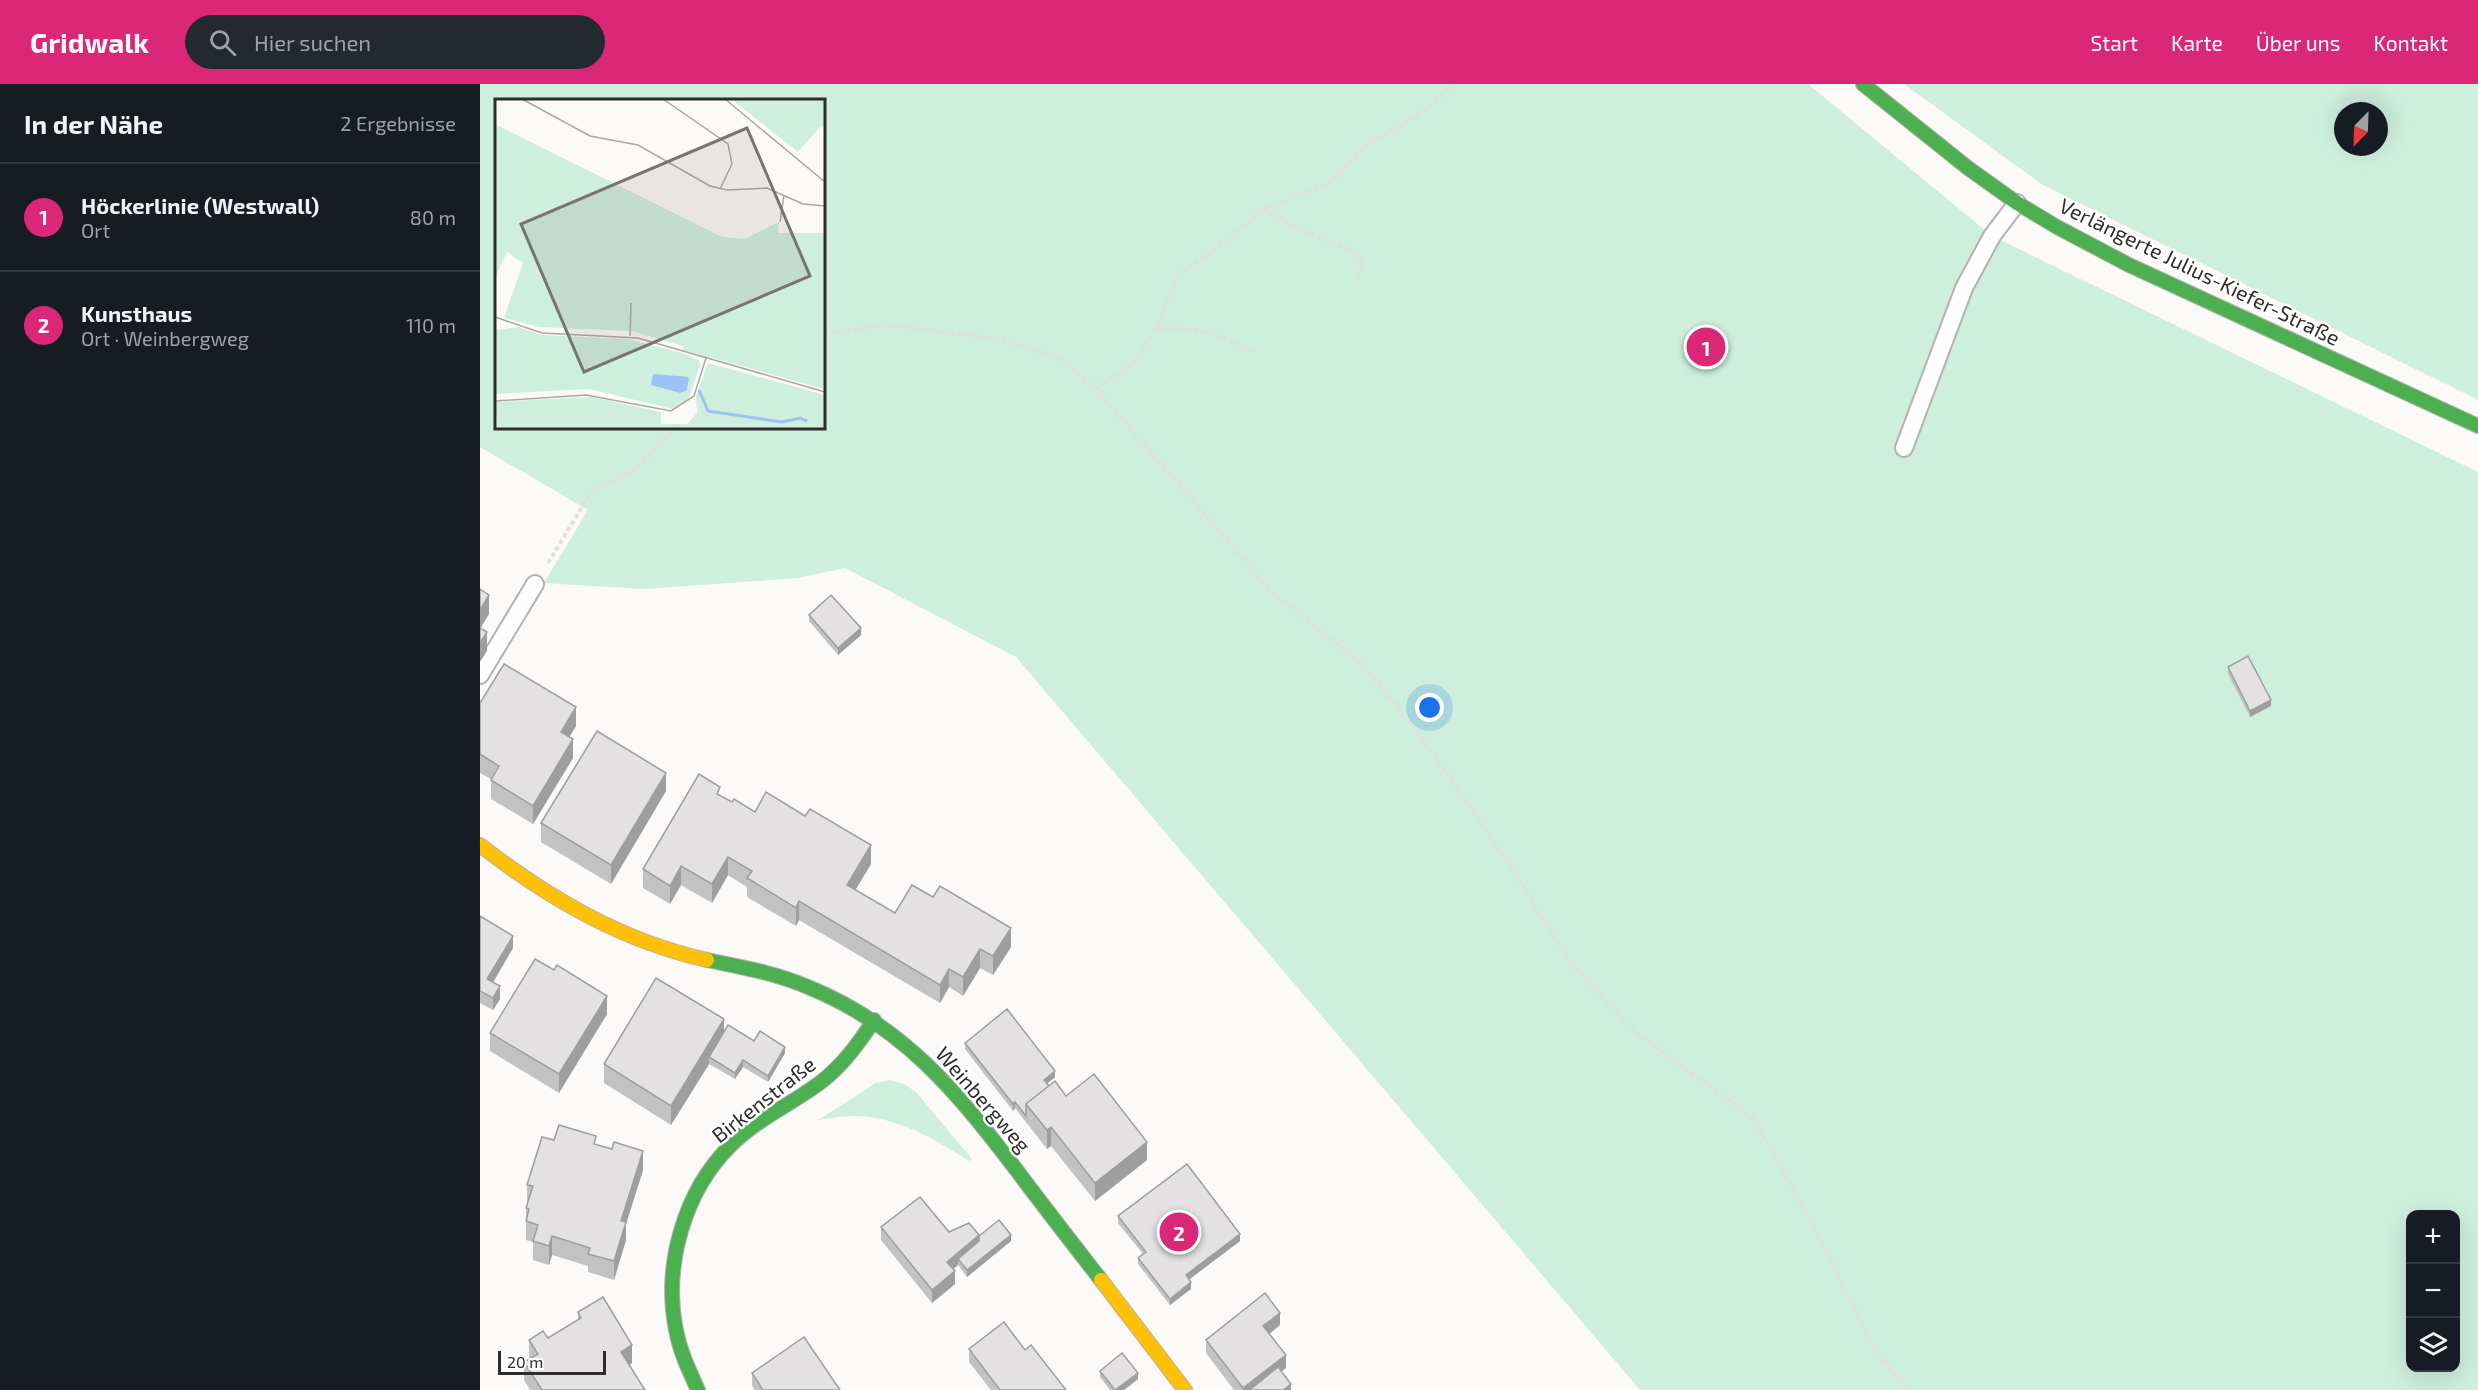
<!DOCTYPE html>
<html lang="de">
<head>
<meta charset="utf-8">
<style>
  :root { --surface:#171b24; --page:#242831; --text:#f1f3f6; --muted:#9ea1a6; --line:#363941; --accent:#db2777 }
  body { margin:0; font-family:"Exo 2",sans-serif; background:var(--page); color:var(--text) }
  .controls { position:absolute; right:18px; bottom:18px; display:grid; overflow:hidden; border-radius:12px; box-shadow:0 6px 24px #0002 }
  .controls button { width:54px; height:54px; display:grid; place-items:center; padding:0; border:0; border-bottom:2px solid var(--line); background:var(--surface); color:var(--text); font:30px sans-serif }
  .compass { position:absolute; left:1854px; top:18px; width:54px; height:54px; border-radius:50%; background:var(--surface); box-shadow:0 6px 24px #0002; rotate:203deg }
  .scale { position:absolute; left:18px; bottom:15px; width:108px; box-sizing:border-box; padding-left:6px; border:3px solid #2f2d2c; border-top:0; font-size:16px; line-height:21px; white-space:nowrap; color:#2f2d2c; -webkit-text-stroke:4px #fff; paint-order:stroke }
  .you { position:absolute; left:950px; top:624px; width:21px; height:21px; margin:-15px; border:4px solid #fff; border-radius:50%; background:#1a73e8; box-shadow:0 0 0 9px #1a73e833 }
  .badge { display:grid; place-items:center; width:39px; height:39px; border-radius:50%; background:var(--accent); color:#fff; font-size:20px; font-weight:700 }
  .pin { position:absolute; translate:-50% -50%; border:3px solid #fff; box-shadow:0 2px 6px #0006 }
  .list { margin:0; padding:0; list-style:none }
  h2 { display:flex; justify-content:space-between; align-items:center; height:78px; margin:0; padding:0 24px; font-size:26px }
  h2 small { font-size:20px; font-weight:400; color:var(--muted) }
  .list li { display:grid; grid-template-columns:39px 1fr auto; gap:18px; align-items:center; box-sizing:border-box; height:108px; padding:0 24px; border-top:2px solid var(--line) }
  .list b { display:block; font-size:22px; white-space:nowrap }
  .list p { margin:0; font-size:20px; white-space:nowrap; color:var(--muted) }
  .list em { font-size:20px; font-style:normal; color:var(--muted) }
  .icon { flex:none; width:33px; height:33px; fill:none; stroke:currentColor; stroke-width:2; stroke-linecap:round; stroke-linejoin:round }
  .map { position:relative; flex:none; width:1998px; height:1306px; overflow:hidden }
  header { display:flex; align-items:center; gap:36px; box-sizing:border-box; height:84px; padding:0 30px; background:var(--accent); color:#fff }
  header strong { font-size:28px }
  nav { display:flex; gap:33px; margin-inline-start:auto; font-size:21px }
  .search { width:420px; height:54px; background:var(--page); display:flex; align-items:center; gap:15px; box-sizing:border-box; padding:0 21px; border-radius:33px; color:var(--muted); font-size:22px }
  main { display:flex }
  aside { flex:1; background:var(--surface) }
  .map>svg:first-child { display:block }
  .green { fill:#ceeede; fill-rule:evenodd }
  .lines { fill:none; stroke-linecap:round; stroke-linejoin:round }
  .lane-casing { stroke:#b4b2b0; stroke-width:20 }
  .fast-casing { stroke:#b4b2b0; stroke-width:16 }
  .slow-casing { stroke:#b4b2b0; stroke-width:16 }
  .path { stroke:#e0e0de; stroke-width:4; stroke-dasharray:4.5 3; stroke-linecap:butt }
  .lane { stroke:#fffefe; stroke-width:16 }
  .fast { stroke:#4caf50; stroke-width:14 }
  .slow { stroke:#ffc107; stroke-width:14 }
  .wall { fill:#c3c2c2 }
  .shaded-wall { fill:#9f9e9e }
  .building { fill:#e3e1e1; stroke:#9f9e9e; stroke-width:1.5 }
  .labels { text-anchor:middle; dominant-baseline:central; stroke-width:5; stroke-linejoin:round; paint-order:stroke }
  .street-label { font-size:21px; fill:#2f2d2c; stroke:#fff }
  .inset-river { fill:none; stroke:#9ac3f4; stroke-width:3 }
  .inset-road { fill:none; stroke:#aaa8a6; stroke-width:1.5 }
  .view { fill:#777573; fill-opacity:0.15; stroke:#777573; stroke-width:3 }
  .inset-edge { fill:none; stroke:#2f2d2c; stroke-width:3 }
</style>
</head>
<body>
<header>
<strong>Gridwalk</strong>
<div class="search"><svg class="icon" aria-label="search" viewBox="0 0 24 24"><circle cx="10" cy="10" r="6"/><path d="M15 15l6 6"/></svg>Hier suchen</div>
<nav><a>Start</a><a>Karte</a><a>Über uns</a><a>Kontakt</a></nav>
</header>
<main>
<aside>
<h2>In der Nähe<small>2 Ergebnisse</small></h2>
<ul class="list">
<li><span class="badge">1</span><div><b>Höckerlinie (Westwall)</b><p>Ort</p></div><em>80 m</em></li>
<li><span class="badge">2</span><div><b>Kunsthaus</b><p>Ort · Weinbergweg</p></div><em>110 m</em></li>
</ul>
</aside>
<div class="map">
<svg width="1998" height="1306" viewBox="0 0 1998 1306">
  <rect width="100%" height="100%" fill="#fcfaf8"/>
  <g class="green">
    <path d="M0 0H1328L1512 152 1998 388V1306H1160L536 573 365 484 318 494 163 505 64 499 108 426 0 363ZM16 16H344V344H16ZM1930 1130H1976V1284H1930Z"/>
    <path d="M1424 0H1998V316L1563 101ZM1863 27H1899V63H1863Z"/>
    <path d="M410 996 424 1000 436 1008 492 1075 489 1077C454 1054 413 1031 371 1032 360 1032 348 1035 338 1036L396 999Z"/>
  </g>
  <g class="lines">
    <g class="lane-casing">
      <g id="lane">
        <path d="M1424 364 1484 204 1512 152 1537 119"/>
        <path d="M0 591 55 500"/>
      </g>
    </g>
    <g class="fast-casing">
      <g id="fast">
        <path d="M1383 0 1488 84 1537 119 1577 143 1649 181 1998 342"/>
        <path d="M227 876C261 883 296 889 328 903 424 942 477 1008 538 1088 565 1124 593 1160 621 1196"/>
        <path d="M218 1306C209 1286 200 1268 196 1246 183 1182 204 1107 251 1061 277 1035 312 1020 341 998 363 981 379 959 394 936"/>
      </g>
    </g>
    <g class="slow-casing">
      <g id="slow">
        <path d="M0 761C68 814 142 857 227 876"/>
        <path d="M621 1196 705 1306"/>
      </g>
    </g>
    <g class="path">
      <path d="M784 125 822 147 876 168 883 181 877 196"/>
      <path d="M676 246C718 241 737 250 774 268"/>
      <path d="M344 250 406 241 512 254 580 274 616 305 792 508 882 580 942 653 1035 789 1090 878 1154 947 1274 1035 1334 1143 1395 1266 1429 1306"/>
      <path d="M616 305 655 278 676 246 698 191 739 162 784 125 852 98 886 61 932 35 976 0"/>
      <path d="M68 479 111 408 157 385 186 353 198 344"/>
    </g>
    <use href="#lane" class="lane"/>
    <use href="#fast" class="fast"/>
    <use href="#slow" class="slow"/>
  </g>
  <g class="wall">
    <path d="M329 531 381 551 358 571 329 537Z"/>
    <path d="M1748 583 1791 622 1770 633 1748 590Z"/>
    <path d="M0 619 96 642 89 653 93 674 53 740 11 715V695L0 689Z"/>
    <path d="M186 707 131 800 61 758V739Z"/>
    <path d="M240 712 252 718 275 728 391 780 375 806 415 829 531 863 513 891 500 884 483 912 469 903 460 919 319 836 316 842 267 813V803L248 791 232 819 201 801 190 820 163 804V785Z"/>
    <path d="M0 832 33 864 13 899 20 915 13 926 0 919V920Z"/>
    <path d="M127 930 79 1009 10 967V949Z"/>
    <path d="M244 948 274 957 305 969 288 998 263 983 255 995 229 980 191 1041 124 999V980Z"/>
    <path d="M485 959 575 993 567 1000 569 1002 586 1012 667 1076 615 1117 571 1062 567 1065 535 1024 533 1027 485 965Z"/>
    <path d="M74 1056 116 1061 163 1086 146 1140V1156L134 1196 108 1188V1182L72 1171 69 1181 53 1176V1158L46 1156V1124L48 1120 47 1119V1101Z"/>
    <path d="M638 1132 760 1157 709 1195 711 1205 690 1221 658 1180V1174L663 1170 638 1139Z"/>
    <path d="M401 1143 499 1151 531 1157 487 1193 478 1181 473 1185 475 1200 452 1219 401 1156Z"/>
    <path d="M98 1228 152 1279 149 1281 165 1306H50L44 1296V1278L49 1275V1256L68 1254 98 1236Z"/>
    <path d="M800 1241 789 1250 806 1284 801 1287 811 1306H754L726 1269V1256Z"/>
    <path d="M489 1265 545 1266 586 1306H511L489 1278Z"/>
    <path d="M620 1287 658 1295 644 1306H630L620 1293Z"/>
    <path d="M272 1289 360 1306H275L272 1302Z"/>
  </g>
  <g class="shaded-wall">
    <path d="M9 511V530L0 545V526Z"/>
    <path d="M381 544V551L358 571V564Z"/>
    <path d="M7 548V567L0 578V559Z"/>
    <path d="M1791 616V622L1770 633V627Z"/>
    <path d="M96 623V642L81 667V648Z"/>
    <path d="M93 655V674L53 740V722Z"/>
    <path d="M186 689V707L131 800V781Z"/>
    <path d="M391 761V780L367 820V801Z"/>
    <path d="M248 773V791L232 819V800Z"/>
    <path d="M201 782V801L190 820V802Z"/>
    <path d="M319 817V836L316 842V824Z"/>
    <path d="M531 844V863L513 891V872Z"/>
    <path d="M33 852V864L7 908V895Z"/>
    <path d="M500 865V884L483 912V893Z"/>
    <path d="M469 885V903L460 919V901Z"/>
    <path d="M20 902V915L13 926V914Z"/>
    <path d="M127 912V930L79 1009V990Z"/>
    <path d="M244 935V954L229 973V980L191 1041V1022Z"/>
    <path d="M305 963V969L288 998V992Z"/>
    <path d="M263 976V983L255 995V989Z"/>
    <path d="M575 987V993L564 1002V996Z"/>
    <path d="M535 1018V1024L533 1027V1020Z"/>
    <path d="M571 1043V1062L567 1065V1046Z"/>
    <path d="M667 1058V1076L615 1117V1099Z"/>
    <path d="M163 1067V1086L146 1140V1156L134 1196V1177L141 1137Z"/>
    <path d="M760 1150V1157L706 1198V1191Z"/>
    <path d="M499 1151V1164L478 1175V1181L467 1191V1178Z"/>
    <path d="M531 1151V1157L487 1193V1186Z"/>
    <path d="M72 1152V1171L69 1181V1162Z"/>
    <path d="M475 1187V1200L452 1219V1206Z"/>
    <path d="M711 1198V1205L690 1221V1215Z"/>
    <path d="M800 1229V1241L783 1255V1242Z"/>
    <path d="M152 1261V1279L141 1286V1268Z"/>
    <path d="M806 1271V1284L777 1306 771 1305V1306H763V1304Z"/>
    <path d="M658 1289V1295L644 1306H636Z"/>
    <path d="M811 1300V1306H803Z"/>
  </g>
  <g class="building">
    <path d="M0 505 9 511 0 526Z"/>
    <path d="M351 511 381 544 358 564 329 531Z"/>
    <path d="M0 544 7 548 0 559Z"/>
    <path d="M1768 572 1791 616 1770 627 1748 583Z"/>
    <path d="M24 580 96 623 81 648 93 655 53 722 11 696 19 682 0 670V619Z"/>
    <path d="M117 647 186 689 131 781 61 739Z"/>
    <path d="M219 690 240 703 237 710 252 718 254 715 275 728 286 708 325 732 330 725 391 761 367 801 415 829 432 801 453 813 460 802 531 844 513 872 500 865 483 893 469 885 460 901 319 817 316 824 267 794 272 787 248 773 232 800 201 782 190 802 163 785Z"/>
    <path d="M0 832 33 852 7 895 20 902 13 914 0 907Z"/>
    <path d="M55 875 74 886 77 881 127 912 79 990 10 949Z"/>
    <path d="M176 894 244 935 191 1022 124 980Z"/>
    <path d="M527 925 575 987 564 996 569 1002 546 1020V1032L535 1018 533 1020 485 959Z"/>
    <path d="M248 941 274 957 280 947 305 963 288 992 263 976 255 989 229 973Z"/>
    <path d="M614 990 667 1058 615 1099 571 1043 567 1046 546 1020 575 997 586 1012Z"/>
    <path d="M79 1041 116 1052 114 1060 132 1065 134 1058 163 1067 141 1137 146 1138 134 1177 108 1170 110 1164 72 1152 69 1162 53 1157 58 1141 46 1137 49 1125 46 1124 53 1102 47 1101 62 1053 74 1056Z"/>
    <path d="M707 1080 760 1150 706 1191 711 1198 690 1215 658 1174 666 1168 638 1132Z"/>
    <path d="M440 1113 469 1148 489 1139 499 1151 467 1178 475 1187 452 1206 401 1143Z"/>
    <path d="M519 1136 531 1151 487 1186 478 1175 499 1157V1152Z"/>
    <path d="M785 1209 800 1229 783 1242 806 1271 763 1304 726 1256Z"/>
    <path d="M123 1213 152 1261 141 1268 165 1306H62L44 1278 58 1270 49 1256 63 1247 68 1254 101 1234 98 1228Z"/>
    <path d="M524 1238 545 1266 551 1261 586 1306H520L489 1265Z"/>
    <path d="M324 1253 360 1306H283L272 1289Z"/>
    <path d="M642 1269 658 1289 635 1306 620 1287Z"/>
    <path d="M798 1283 811 1300 803 1306H772L771 1305Z"/>
  </g>
  <g class="labels">
    <g class="street-label">
      <text transform="translate(1720 187) rotate(26)">Verlängerte Julius-Kiefer-Straße</text>
      <text transform="translate(283 1015) rotate(-38)">Birkenstraße</text>
      <text transform="translate(504 1015) rotate(49)">Weinbergweg</text>
    </g>
  </g>
  <g transform="translate(15 15)">
    <rect width="330" height="330" fill="#fcfaf8"/>
    <path d="M236 0H330V29L327 26 303 53ZM0 25 227 138 250 140 284 123 283 134H330V290L188 251V247L137 232 44 228 9 219 28 164 12 153 0 179ZM24 228 47 236 133 240 191 255 205 262V267L194 299 178 310 94 290 0 295V231ZM213 264 330 296V330H3L0 303 96 298 166 313V325H192L202 314 201 297Z" fill="#ceeede"/>
    <path d="M158 275 194 278 192 291 186 294 156 286Z" fill="#9ac3f4"/>
    <path class="inset-river" d="M204 291 213 312 287 323 305 319 312 322"/>
    <path class="inset-road" d="M27 0 95 37 143 46 215 87 232 91 272 89 308 105 330 107M168 0 233 45 237 65 225 90M230 0 330 83M285 123 289 96M0 218 47 234 143 239 330 293M135 237 136 204M0 302 91 296 176 312 199 297 211 259"/>
    <path class="view" d="M252 29 315 177 89 273 26 125Z"/>
    <rect width="330" height="330" class="inset-edge"/>
  </g>
</svg>
<div class="controls">
<button>+</button>
<button>−</button>
<button><svg class="icon" aria-label="layers" viewBox="0 0 24 24"><path d="M12 4l9 5-9 5-9-5zM3 14l9 5 9-5"/></svg></button>
</div>
<svg class="compass" viewBox="-18 -18 36 36"><path d="M0-13l5 13h-10z" fill="#e53935"/><path d="M0 13l5-13h-10z" fill="#9ea1a6"/></svg>
<div class="scale">20 m</div>
<div class="you"></div>
<div class="pin badge" style="left:1226px;top:263px">1</div>
<div class="pin badge" style="left:699px;top:1148px">2</div>
</div>
</main>
</body>
</html>
